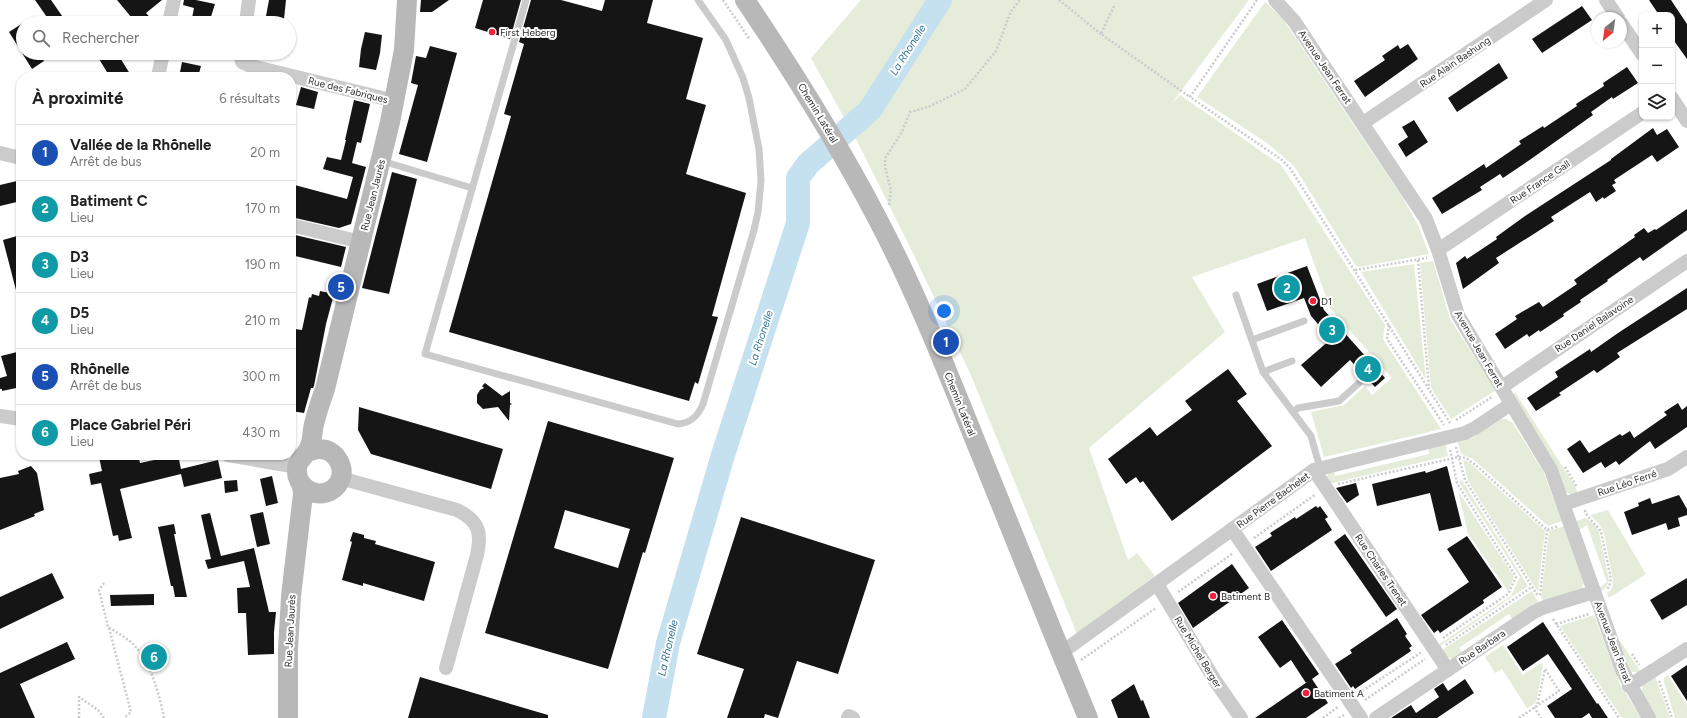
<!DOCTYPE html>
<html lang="fr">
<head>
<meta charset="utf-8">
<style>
  :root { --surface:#fff; --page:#f2f2f2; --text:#222; --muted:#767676; --line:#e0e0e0; --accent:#f4213c }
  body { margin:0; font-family:Figtree,sans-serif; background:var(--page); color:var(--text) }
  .controls { position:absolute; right:12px; top:12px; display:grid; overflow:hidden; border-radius:8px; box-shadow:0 1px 3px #0004 }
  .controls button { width:36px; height:36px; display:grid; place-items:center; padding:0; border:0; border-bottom:1px solid var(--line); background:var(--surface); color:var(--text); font:20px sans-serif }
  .compass { position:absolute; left:1591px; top:12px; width:36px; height:36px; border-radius:50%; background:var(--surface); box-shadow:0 1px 3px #0004; rotate:209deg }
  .you { position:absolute; left:944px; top:311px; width:14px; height:14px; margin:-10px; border:3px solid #fff; border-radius:50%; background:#1a73e8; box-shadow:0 0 0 6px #1a73e833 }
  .badge { display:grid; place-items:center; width:26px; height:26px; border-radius:50%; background:var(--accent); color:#fff; font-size:13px; font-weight:700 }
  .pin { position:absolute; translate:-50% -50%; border:2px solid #fff; box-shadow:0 1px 4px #0006 }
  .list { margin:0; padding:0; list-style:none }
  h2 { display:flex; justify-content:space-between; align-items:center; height:52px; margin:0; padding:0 16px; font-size:17px }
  h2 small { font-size:13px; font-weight:400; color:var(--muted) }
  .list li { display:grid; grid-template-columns:26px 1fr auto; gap:12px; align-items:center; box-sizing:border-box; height:56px; padding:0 16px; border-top:1px solid var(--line) }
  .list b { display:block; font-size:15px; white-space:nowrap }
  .list p { margin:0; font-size:13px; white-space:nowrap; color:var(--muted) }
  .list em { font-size:13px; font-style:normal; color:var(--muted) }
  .icon { flex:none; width:22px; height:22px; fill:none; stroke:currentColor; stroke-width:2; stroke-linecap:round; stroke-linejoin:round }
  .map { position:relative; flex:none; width:1687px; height:718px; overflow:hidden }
  .search { position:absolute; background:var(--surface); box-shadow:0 1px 3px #0004; left:16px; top:16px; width:280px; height:44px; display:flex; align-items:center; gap:10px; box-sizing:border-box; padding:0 14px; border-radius:22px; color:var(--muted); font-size:15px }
  .panel { position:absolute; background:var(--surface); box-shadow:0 1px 3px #0004; left:16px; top:72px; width:280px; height:388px; border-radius:16px }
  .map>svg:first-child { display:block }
  .green { fill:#e5edda }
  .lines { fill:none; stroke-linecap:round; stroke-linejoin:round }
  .river { stroke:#c5e0ee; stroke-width:24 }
  .building { fill:#151515; fill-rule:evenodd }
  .path { stroke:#cbcbcb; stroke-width:2.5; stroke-dasharray:2 2; stroke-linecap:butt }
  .lane { stroke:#cbcbcb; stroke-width:7 }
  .street { stroke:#cbcbcb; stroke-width:14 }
  .secondary { stroke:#b8b8b8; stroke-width:20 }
  .poi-dot { fill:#f4213c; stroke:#fff; stroke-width:1.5 }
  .labels { text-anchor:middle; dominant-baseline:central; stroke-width:4; stroke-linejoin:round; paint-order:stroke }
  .poi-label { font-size:10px; fill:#2e2e2e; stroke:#fff; text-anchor:start }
  .street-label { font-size:10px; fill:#2e2e2e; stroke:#fff }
  .water-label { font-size:11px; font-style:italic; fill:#357697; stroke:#fff }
</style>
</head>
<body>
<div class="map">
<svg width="1687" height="718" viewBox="0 0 1687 718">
  <rect width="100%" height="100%" fill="#fff"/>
  <g class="green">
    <path d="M861 0H1249L1172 103 1180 95 1281 165 1385 325 1383 339 1441 429 1324 457 1311 412 1344 405 1365 386 1372 395 1392 378 1330 308 1305 238 1192 277 1225 332 1089 448 1128 560 1137 553 1155 576 1077 634 970 373 911 249 857 141 811 58Z"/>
    <path d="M1265 2 1283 19 1403 198 1418 225 1429 254 1359 267 1356 266 1294 166 1267 143 1197 97Z"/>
    <path d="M1433 261 1450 319 1496 390 1451 419 1431 388 1420 263Z"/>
    <path d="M1414 264 1426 380 1361 272Z"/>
    <path d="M1515 392 1575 486 1578 493 1572 495 1566 492 1512 395Z"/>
    <path d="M1499 418 1506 419 1513 423 1543 471 1562 521 1548 526 1473 459 1461 454 1457 441 1473 438Z"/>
    <path d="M1445 443 1448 456 1329 484 1327 478 1328 473 1334 469 1335 476 1429 454 1428 447Z"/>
    <path d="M1463 460 1467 461 1471 464 1545 531 1538 592 1468 481Z"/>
    <path d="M1462 480 1528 586 1439 647 1438 645 1511 596 1520 577 1459 482Z"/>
    <path d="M1458 491 1514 577 1508 591 1468 534Z"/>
    <path d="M1608 510 1646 574 1609 598 1607 594 1612 588 1613 581 1604 533 1599 524 1590 515Z"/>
    <path d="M1586 518 1596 526 1599 532 1609 580 1607 586 1601 592 1599 588 1607 582 1587 525 1579 530 1576 521Z"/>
    <path d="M1564 526 1584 583 1581 589 1544 603 1541 598 1549 531Z"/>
    <path d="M1532 591 1540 605 1513 620 1509 614 1459 648 1463 654 1452 659 1447 657 1442 650Z"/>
    <path d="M1594 615 1620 684 1641 718H1622L1560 626Z"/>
    <path d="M1616 635 1641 672H1632L1628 669Z"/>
    <path d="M1503 645 1523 675 1541 663 1543 665 1536 703 1527 708 1502 669 1495 673 1485 657Z"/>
    <path d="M1668 675 1687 705V718H1675L1664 682V678Z"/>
    <path d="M1655 676 1670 718H1656C1649 707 1639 697 1643 683Z"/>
  </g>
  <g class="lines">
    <path class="river" d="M654 718 668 643 723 455 798 223V178L808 164 870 110 940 0"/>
  </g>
  <g class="building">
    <path d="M35 0H51L67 23H51Z"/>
    <path d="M117 0H162L146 13 155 23H136Z"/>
    <path d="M184 0H196L215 4 209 23H191L194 8 183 5Z"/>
    <path d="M269 0H286L284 19 266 16Z"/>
    <path d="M421 0H449L432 12H420Z"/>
    <path d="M483 0H521L510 39 475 28Z"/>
    <path d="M531 0H561L602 11 605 0H653L647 23 703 38 686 99 706 105 686 174 746 193 712 316 718 317 698 384 695 382 689 401 449 332 511 116 504 114 524 44 519 42Z"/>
    <path d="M1649 0H1671L1687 24V59L1672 38V15H1659Z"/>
    <path d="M1582 6 1592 20 1542 53 1532 39Z"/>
    <path d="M23 23V53H39L44 61 32 69 9 32Z"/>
    <path d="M365 32 382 35 380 53 376 70 359 67 361 49Z"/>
    <path d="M1408 44 1418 59 1365 97 1354 81 1385 60 1382 56 1398 45 1400 49Z"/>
    <path d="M430 46 457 53 427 162 399 154 418 85 411 83 416 56 426 58Z"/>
    <path d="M108 53H117L132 77H110L99 59Z"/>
    <path d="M182 62 201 66 198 77H179Z"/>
    <path d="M1499 63 1508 78 1457 112 1448 98Z"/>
    <path d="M1627 67 1638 83 1613 99 1612 97 1591 112 1593 115 1531 159 1503 178 1500 174 1480 187 1482 190 1442 214 1432 198 1484 164 1486 168 1521 144 1519 141 1543 126 1544 128 1577 106 1576 104 1604 86 1603 83Z"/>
    <path d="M301 87 318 92 314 109 296 105Z"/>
    <path d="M354 100 370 104 361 143 357 142 352 163 366 167 351 224 339 228 291 217V184L347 199 353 177 323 169 327 157 341 160 346 140H345Z"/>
    <path d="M1414 120 1428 142 1406 157 1398 144 1408 137 1402 127Z"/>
    <path d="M1653 128 1657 135 1667 129 1679 147 1657 162 1652 155 1614 180 1616 183 1612 185 1616 191 1604 199 1603 197 1596 202 1590 192 1551 217 1554 221 1496 258 1499 263 1463 289 1456 263 1465 256 1467 259 1497 239 1496 237 1525 216 1611 160V159Z"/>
    <path d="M392 172 417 179 389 294 362 288Z"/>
    <path d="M21 180V201L0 206V185Z"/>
    <path d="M1687 209V230L1643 261 1640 257 1607 280 1608 281 1580 300 1581 302 1563 314 1564 316 1540 332 1539 330 1529 337 1527 334 1505 349 1495 334 1517 319 1515 316 1539 302 1543 307 1577 284 1574 280 1635 237 1634 235 1644 228 1648 233 1655 229 1656 230Z"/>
    <path d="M291 234 346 247 341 267 291 255Z"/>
    <path d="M17 236 21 254V294H17L3 240Z"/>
    <path d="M1307 266 1324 310 1385 378 1375 387 1350 360 1321 387 1301 365 1331 339 1311 316 1304 298 1267 311 1257 284Z"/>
    <path d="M1687 288V309L1617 353 1620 357 1597 373 1594 370 1559 393 1561 395 1536 411 1527 398 1558 377 1555 372 1590 349 1591 352 1618 333Z"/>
    <path d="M320 291 334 294 326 324 314 386 313 388H311L304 413 291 411V349L295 329 302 330 309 297 311 298 312 294 319 296Z"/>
    <path d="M21 351V387L2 391V389H0V378L7 376 1 356Z"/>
    <path d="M1228 369 1247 394 1237 401 1272 446 1172 521 1143 481 1140 483 1136 477 1126 484 1108 459 1150 427 1157 436 1192 410 1185 401Z"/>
    <path d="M485 383 502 396 510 391V403L512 404 510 405 509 421 498 407 483 409 477 403V395L480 390 484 388 482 386Z"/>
    <path d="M1678 403 1682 410 1687 406V427L1655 449 1650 441 1619 465 1616 461 1605 468 1601 462 1583 473 1567 449 1580 440 1589 453 1620 434 1622 436 1630 431 1634 438 1667 415 1664 412Z"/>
    <path d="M359 407 503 449 491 489 371 454 358 430Z"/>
    <path d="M548 421 674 458 645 553 643 552 608 669 485 633ZM565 510 630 529 618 568 554 548Z"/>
    <path d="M106 455H138L140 463 178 455 181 469 218 460 222 478 184 487 181 474 120 489 132 538 119 541 118 535 113 536 101 483 91 485 89 474 102 471 99 457Z"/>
    <path d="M31 466 37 473 44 510 34 514 35 516 0 530V478L19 474 18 471Z"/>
    <path d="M1447 466 1462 526 1439 531 1430 493 1377 506 1372 484 1425 471 1426 473Z"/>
    <path d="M272 476 278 503 266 506 260 479Z"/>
    <path d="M237 480 238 491 225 493 224 481Z"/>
    <path d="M1356 483 1359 495 1347 503 1336 488Z"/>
    <path d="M1679 495 1687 509V515L1678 518 1680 526 1668 530 1666 523 1632 535 1624 512 1639 506 1638 503 1650 498 1652 504Z"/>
    <path d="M1316 506 1318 508 1320 506 1328 517 1325 519 1332 530 1271 571 1255 547 1272 536 1270 533 1295 517 1296 519Z"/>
    <path d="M263 512 270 544 257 547 250 515Z"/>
    <path d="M210 513 221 556 254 548 269 612H276L274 632V654L248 655 246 613H238L237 588 250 587 244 561 208 569 205 560 211 559 201 515Z"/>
    <path d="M741 517 875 560 838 674 797 661 778 718 765 714 764 718H727L744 669 697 654Z"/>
    <path d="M174 524 176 534H174L187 597H175L173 586H171L158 527Z"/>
    <path d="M353 532 364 535V538L376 541 375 544 435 562 424 601 363 583V586L342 580 352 542 350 541Z"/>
    <path d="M1345 534 1397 609 1386 617 1334 542Z"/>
    <path d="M1467 536 1502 587 1483 600 1484 603 1440 633 1438 630 1434 633 1421 615 1469 582 1447 549Z"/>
    <path d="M1232 564 1249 588 1193 628 1178 603Z"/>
    <path d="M52 573 64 598 0 629V597Z"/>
    <path d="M1687 578V605L1662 620 1650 600Z"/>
    <path d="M154 594V605L111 606 110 595Z"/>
    <path d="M1397 618 1407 634 1405 636 1412 646 1409 648 1411 651 1355 689 1353 686 1351 688 1335 664 1352 653 1350 650Z"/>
    <path d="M1282 620 1319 674 1312 679 1328 703 1306 718H1255L1310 680 1306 683 1291 660 1280 668 1258 637Z"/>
    <path d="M1543 622 1597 704 1598 703 1608 718H1592L1589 713 1582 718H1555L1547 706 1572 689 1548 654 1523 671 1507 647Z"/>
    <path d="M67 642 75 659 20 684 35 718H0V673Z"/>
    <path d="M1687 665V701L1671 676Z"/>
    <path d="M420 677 548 715V718H408Z"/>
    <path d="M1465 679 1474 693 1437 718H1391L1411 705 1416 713 1439 697 1434 689 1443 683 1448 691Z"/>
    <path d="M1134 684 1141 701 1143 700 1150 718H1118L1111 700Z"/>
  </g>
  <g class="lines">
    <g class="path">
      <path d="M723 0 750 40"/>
      <path d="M1059 0 1101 34"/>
      <path d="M1257 0 1190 97 1282 160 1290 168 1450 423"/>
      <path d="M1114 6 1101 34 1190 97"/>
      <path d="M889 205 891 191 885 167V158L902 132 910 112 928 107 965 89 996 51 1011 11 1020 0"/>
      <path d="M1418 260 1429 387"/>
      <path d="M1355 270 1427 258"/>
      <path d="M1389 325 1387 339 1444 425"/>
      <path d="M1456 420 1492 397"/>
      <path d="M1456 447 1465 480 1538 596"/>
      <path d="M1565 467 1577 487"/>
      <path d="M1338 484 1458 457 1466 458 1478 467 1547 530 1558 526"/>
      <path d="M1585 510C1587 519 1597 524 1601 532L1611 579 1609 587 1607 589"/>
      <path d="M1254 538 1316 494"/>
      <path d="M104 583 99 590 108 627C116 632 125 637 132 643 151 662 159 693 164 718"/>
      <path d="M1178 592 1232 554"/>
      <path d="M1540 595 1547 530"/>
      <path d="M1553 619 1619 718"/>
      <path d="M1556 624 1589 614"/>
      <path d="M109 628 131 712 124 718"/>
      <path d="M1443 638 1508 594 1516 577 1457 483 1450 449"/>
      <path d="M1446 645 1532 587"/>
      <path d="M1632 654 1639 665"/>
      <path d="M1081 660 1156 608"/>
      <path d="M1659 681 1672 718"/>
      <path d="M1359 693 1422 652"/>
      <path d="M1365 700 1425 659"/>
      <path d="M1534 707 1541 718"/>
      <path d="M79 718V697L98 710 104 718"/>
      <path d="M1323 718 1338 707"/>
      <path d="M1339 718 1344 715"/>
      <path d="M1519 718 1559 691 1545 669 1537 706"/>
    </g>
    <g class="lane">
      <path d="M526 0 425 354 678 424C691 423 698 416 703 404L754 230 758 212 761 181 759 149 749 98 743 78 726 40 698 0"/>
      <path d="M382 161 472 188"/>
      <path d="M1236 295 1263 372 1311 436 1320 468"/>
      <path d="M1252 340 1304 321"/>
      <path d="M1263 372 1292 361"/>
      <path d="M1293 412 1298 408 1339 401 1359 383"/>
    </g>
    <g class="street">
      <path d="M1275 0 1294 21 1426 219 1438 250 1458 315 1551 470 1622 670 1649 718"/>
      <path d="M1606 0 1618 18"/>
      <path d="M169 23 174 0"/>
      <path d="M246 23 249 0"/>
      <path d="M1621 23 1642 54"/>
      <path d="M240 53 242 62 251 66 395 101"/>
      <path d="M158 77 163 53"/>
      <path d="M1672 98 1687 121"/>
      <path d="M1363 123 1546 0"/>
      <path d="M0 153 21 158"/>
      <path d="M291 225 361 242"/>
      <path d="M1438 250 1642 113"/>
      <path d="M1502 387 1687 261"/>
      <path d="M0 416 21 419"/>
      <path d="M228 455 297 467"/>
      <path d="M1314 470 1448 670"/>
      <path d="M340 478 457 510C479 521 482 532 477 555L446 668"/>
      <path d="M1564 504 1668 469 1687 457"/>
      <path d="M1232 529 1361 718"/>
      <path d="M1157 584 1216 682 1241 718"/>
      <path d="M1061 653 1314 470 1465 433 1475 428 1511 404"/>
      <path d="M1629 686 1687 649"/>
      <path d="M848 718 849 716 853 718"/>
      <path d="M1376 718 1534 612 1545 607 1594 592"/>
    </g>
    <g class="secondary">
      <path d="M745 0C792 70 837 141 876 216 916 291 947 371 979 450 1015 540 1051 629 1088 718"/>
      <path d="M308 452C334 438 356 476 330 491 314 499 295 486 297 468 298 459 306 456 309 448 313 440 312 432 314 424 317 412 321 400 325 389L390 122 404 50 407 0"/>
      <path d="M288 718V649L291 596 303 494 302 485"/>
    </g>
  </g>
  <g class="poi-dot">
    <circle cx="492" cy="32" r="4"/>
    <circle cx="1313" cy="301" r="4"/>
    <circle cx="1213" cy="596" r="4"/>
    <circle cx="1306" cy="693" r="4"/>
  </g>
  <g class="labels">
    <g class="poi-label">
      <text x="500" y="32">First Heberg</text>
      <text x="1321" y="301">D1</text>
      <text x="1221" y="596">Batiment B</text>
      <text x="1314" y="693">Batiment A</text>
    </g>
    <g class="street-label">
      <text transform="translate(1455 62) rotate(-34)">Rue Alain Bashung</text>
      <text transform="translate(1325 67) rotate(56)">Avenue Jean Ferrat</text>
      <text transform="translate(348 90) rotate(14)">Rue des Fabriques</text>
      <text transform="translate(818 113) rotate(59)">Chemin Latéral</text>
      <text transform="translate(1540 182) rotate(-34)">Rue France Gall</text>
      <text transform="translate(373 195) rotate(-76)">Rue Jean Jaurès</text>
      <text transform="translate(1594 324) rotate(-34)">Rue Daniel Balavoine</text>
      <text transform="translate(1479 349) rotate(60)">Avenue Jean Ferrat</text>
      <text transform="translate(960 404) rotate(68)">Chemin Latéral</text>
      <text transform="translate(1627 483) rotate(-19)">Rue Léo Ferré</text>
      <text transform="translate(1273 500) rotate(-36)">Rue Pierre Bachelet</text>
      <text transform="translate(1381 570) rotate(56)">Rue Charles Trenet</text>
      <text transform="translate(290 631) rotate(-87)">Rue Jean Jaurès</text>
      <text transform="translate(1613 642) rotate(69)">Avenue Jean Ferrat</text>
      <text transform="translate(1482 647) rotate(-34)">Rue Barbara</text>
      <text transform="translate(1198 652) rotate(59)">Rue Michel Berger</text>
    </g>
    <g class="water-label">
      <text transform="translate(908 50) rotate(-58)">La Rhonelle</text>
      <text transform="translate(761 338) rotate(-72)">La Rhonelle</text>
      <text transform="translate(668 648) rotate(-77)">La Rhonelle</text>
    </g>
  </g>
</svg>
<div class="controls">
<button>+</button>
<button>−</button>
<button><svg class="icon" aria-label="layers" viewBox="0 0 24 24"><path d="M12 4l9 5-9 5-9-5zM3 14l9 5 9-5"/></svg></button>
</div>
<svg class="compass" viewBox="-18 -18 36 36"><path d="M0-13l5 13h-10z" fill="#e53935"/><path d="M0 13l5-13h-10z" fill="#767676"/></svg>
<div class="you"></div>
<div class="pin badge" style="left:946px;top:342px;background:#1a4fb4">1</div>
<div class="pin badge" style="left:1287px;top:288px;background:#0f9aa8">2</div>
<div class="pin badge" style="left:1332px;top:330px;background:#0f9aa8">3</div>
<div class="pin badge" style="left:1368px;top:369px;background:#0f9aa8">4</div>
<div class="pin badge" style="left:341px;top:287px;background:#1a4fb4">5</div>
<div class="pin badge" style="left:154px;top:657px;background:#0f9aa8">6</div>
<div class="search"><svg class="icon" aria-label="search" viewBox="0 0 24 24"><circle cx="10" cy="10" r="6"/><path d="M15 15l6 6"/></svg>Rechercher</div>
<section class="panel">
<h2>À proximité<small>6 résultats</small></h2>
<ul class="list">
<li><span class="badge" style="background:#1a4fb4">1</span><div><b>Vallée de la Rhônelle</b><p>Arrêt de bus</p></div><em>20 m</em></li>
<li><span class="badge" style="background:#0f9aa8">2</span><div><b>Batiment C</b><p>Lieu</p></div><em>170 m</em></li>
<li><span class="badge" style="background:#0f9aa8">3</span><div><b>D3</b><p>Lieu</p></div><em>190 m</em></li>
<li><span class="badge" style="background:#0f9aa8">4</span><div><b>D5</b><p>Lieu</p></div><em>210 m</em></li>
<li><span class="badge" style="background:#1a4fb4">5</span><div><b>Rhônelle</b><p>Arrêt de bus</p></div><em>300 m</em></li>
<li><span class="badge" style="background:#0f9aa8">6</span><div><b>Place Gabriel Péri</b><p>Lieu</p></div><em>430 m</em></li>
</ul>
</section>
</div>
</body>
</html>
